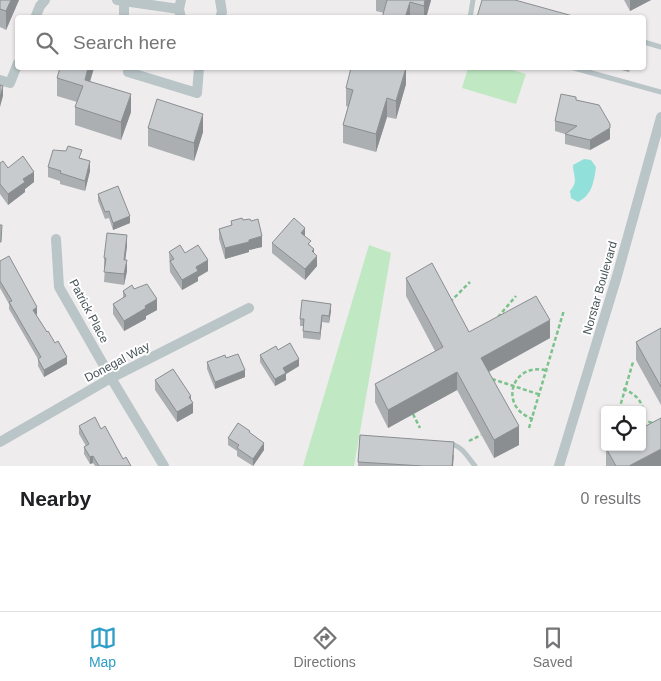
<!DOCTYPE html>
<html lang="en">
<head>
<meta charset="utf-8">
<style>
  :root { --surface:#fff; --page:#f6f6f6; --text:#202124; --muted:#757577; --line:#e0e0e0; --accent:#2e9dc8 }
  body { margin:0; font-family:Arial,sans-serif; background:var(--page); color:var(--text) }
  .controls { position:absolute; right:15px; bottom:15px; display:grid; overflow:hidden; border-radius:5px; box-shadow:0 1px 4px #0004 }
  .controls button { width:45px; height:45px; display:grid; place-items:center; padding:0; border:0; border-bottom:1px solid var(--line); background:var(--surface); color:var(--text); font:25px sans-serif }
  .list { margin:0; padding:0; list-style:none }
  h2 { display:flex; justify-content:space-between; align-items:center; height:65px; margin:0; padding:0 20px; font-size:21px }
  h2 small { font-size:16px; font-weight:400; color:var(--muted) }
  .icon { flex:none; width:28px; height:28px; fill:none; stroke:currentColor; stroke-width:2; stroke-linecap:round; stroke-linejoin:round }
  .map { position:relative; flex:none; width:661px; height:466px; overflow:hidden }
  .search { position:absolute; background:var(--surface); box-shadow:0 1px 4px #0004; left:15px; right:15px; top:15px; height:55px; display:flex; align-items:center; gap:12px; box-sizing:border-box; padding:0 18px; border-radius:5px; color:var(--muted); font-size:19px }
  .sheet { height:145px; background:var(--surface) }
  nav { display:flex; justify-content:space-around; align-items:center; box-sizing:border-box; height:70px; border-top:1px solid var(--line); background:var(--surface); font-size:14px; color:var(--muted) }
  nav a { display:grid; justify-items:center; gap:2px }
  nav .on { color:var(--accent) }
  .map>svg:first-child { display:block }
  .green { fill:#bfe8c3 }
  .water { fill:#91e0da }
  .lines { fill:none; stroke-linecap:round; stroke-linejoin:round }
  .path { stroke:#7bc28b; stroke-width:2.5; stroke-dasharray:4 2.5; stroke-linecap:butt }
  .lane { stroke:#b9c5c7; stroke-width:5 }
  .street { stroke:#b9c5c7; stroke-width:10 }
  .wall { fill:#abafb1 }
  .shaded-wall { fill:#8b8e90 }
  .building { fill:#c7cbce; stroke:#8b8e90 }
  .labels { text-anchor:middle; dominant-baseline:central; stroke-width:4; stroke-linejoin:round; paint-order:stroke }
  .street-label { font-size:12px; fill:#475457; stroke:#fff }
</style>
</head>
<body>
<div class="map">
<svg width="661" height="466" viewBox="0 0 661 466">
  <rect width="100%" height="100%" fill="#efeced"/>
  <g class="green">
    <path d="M468 68H505L526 74 516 104 462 88Z"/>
    <path d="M369 245 391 253 354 466H303Z"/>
  </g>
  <path class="water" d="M584 159 591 160 596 167C594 182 592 195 578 202L571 198 570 191C579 181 573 176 573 165Z"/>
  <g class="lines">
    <g class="path">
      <path d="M450 302 470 282"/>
      <path d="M498 317 516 296"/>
      <path d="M492 379 541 395"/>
      <path d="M623 389C637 394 647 405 642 421"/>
      <path d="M619 410 633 362"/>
      <path d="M413 414 420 428"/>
      <path d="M533 419C497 407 512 360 548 371"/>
      <path d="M642 420 661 425"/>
      <path d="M529 428 564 310"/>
      <path d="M469 441 481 435"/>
    </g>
    <g class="lane">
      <path d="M470 18 473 0"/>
      <path d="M644 42 661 47"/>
      <path d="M574 68 661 92"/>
      <path d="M448 444C461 444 467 456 475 466"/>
    </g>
    <g class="street">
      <path d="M117 0 179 9"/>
      <path d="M124 0V18"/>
      <path d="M220 0 222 12 220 18"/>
      <path d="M35 18 40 6 45 0"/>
      <path d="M181 18 179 9 181 0"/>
      <path d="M128 68V72L197 93 199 68"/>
      <path d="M0 80 10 83 18 63"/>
      <path d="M56 239 59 287 111 378 164 466"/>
      <path d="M0 442 111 378 249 308"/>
      <path d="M559 466 617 276 661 117"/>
    </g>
  </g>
  <g class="wall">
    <path d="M0 0H19L6 30 0 27Z"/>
    <path d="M376 0H431L426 18H382L384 13 376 11Z"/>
    <path d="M624 0H651L630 11Z"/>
    <path d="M94 68 90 81 131 112 121 140 75 125V107L77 102 57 96V78Z"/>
    <path d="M406 68V84L396 119 387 117 376 152 343 143V125L348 107 346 106V88Z"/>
    <path d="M614 68H630L629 72Z"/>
    <path d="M576 100 610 124V139L590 150 565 144V134L555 131V121Z"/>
    <path d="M148 128 203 132 194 161 148 146Z"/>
    <path d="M82 158 90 171 85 191 60 184V181L48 177V167Z"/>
    <path d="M0 163 34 182 25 189V192L8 205 0 194Z"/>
    <path d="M98 194 130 223 113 230 109 218 105 219 98 201Z"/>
    <path d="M243 220 262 247 249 250V252L225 259 219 239V229L231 226V221Z"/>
    <path d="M305 236 314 253 317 266 305 280 272 253V243Z"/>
    <path d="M127 246 125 260 127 271 124 285 104 282 105 268H104V258Z"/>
    <path d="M169 252 185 253 208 271 198 277V281L182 290 170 272Z"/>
    <path d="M0 261 37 314 36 315 67 364 44 377 38 366V359L9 309V304L0 288Z"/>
    <path d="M406 278 469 332 550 338 489 372 519 445 494 458 457 390 388 428 375 402V384L435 351 406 296Z"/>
    <path d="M134 289 157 310 146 316V319L124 331 113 314V304L123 298V291Z"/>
    <path d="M331 311 329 323 322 322 320 340 303 338V326H300V319Z"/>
    <path d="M661 328V405L636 360V342Z"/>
    <path d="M278 350 299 366 286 374V380L275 386 260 362V355Z"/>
    <path d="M226 358 245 377 215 389 207 369V362Z"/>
    <path d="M155 380 191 400 193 413 177 422 155 390Z"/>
    <path d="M79 426 101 429 123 459 131 466H95L93 463 90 464 84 454V447L86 446 79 434Z"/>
    <path d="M250 433 264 450 253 466 237 456V451L228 445V438Z"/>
    <path d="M606 448 661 466H606Z"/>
    <path d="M454 455 453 466H358V462Z"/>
  </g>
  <g class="shaded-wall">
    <path d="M11 0H19L6 30V11Z"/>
    <path d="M425 0H431L426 18H424V6Z"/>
    <path d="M630 0H651L630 11Z"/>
    <path d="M410 2V18H405Z"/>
    <path d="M88 68H94L85 98V80Z"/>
    <path d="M406 68V84L396 119V101Z"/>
    <path d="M3 86V96L0 107V97Z"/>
    <path d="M131 94V112L121 140V122Z"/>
    <path d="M387 98V117L376 152V134Z"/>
    <path d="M203 114V132L194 161V143Z"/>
    <path d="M610 128V139L590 150V140Z"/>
    <path d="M90 161V171L85 191V181Z"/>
    <path d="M34 172V182L25 189V192L8 205V194L23 179Z"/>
    <path d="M130 216V223L113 230V223Z"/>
    <path d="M305 228V238L301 233Z"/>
    <path d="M127 235V246L124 270V260Z"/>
    <path d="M262 236V247L249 250V252L225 259V248L249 240Z"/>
    <path d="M314 249V260L317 256V266L305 280V269L312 251Z"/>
    <path d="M127 260V271L124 285V274Z"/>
    <path d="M208 260V271L198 277V281L182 290V280L196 267Z"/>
    <path d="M157 299V310L146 316V319L124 331V321L145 306Z"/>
    <path d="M331 304V311L329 323V316Z"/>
    <path d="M37 307V314L33 317V310Z"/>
    <path d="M322 315V322L320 340V333Z"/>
    <path d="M550 320V338L481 376V358Z"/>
    <path d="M67 357V364L44 377V370Z"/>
    <path d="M299 359V366L286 374V380L275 386V379L283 368Z"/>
    <path d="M245 370V377L215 389V382Z"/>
    <path d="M457 372V390L388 428V410Z"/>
    <path d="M191 396V404L193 403V413L177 422V412Z"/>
    <path d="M519 426V445L494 458V440Z"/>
    <path d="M454 442 453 466H452Z"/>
    <path d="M264 443V450L253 466V459Z"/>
    <path d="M661 449V466H629Z"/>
    <path d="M93 456V463L90 464V457Z"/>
  </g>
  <g class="building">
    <path d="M0 0H11L6 11 0 9Z"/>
    <path d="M387 0H425L424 6 410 2 405 18H382Z"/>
    <path d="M482 0H515L580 18H479L477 17Z"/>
    <path d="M60 68H88L85 80 131 94 121 122 75 107 83 86 57 78Z"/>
    <path d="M351 68H406L396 101 387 98 376 134 343 125 353 90 346 88Z"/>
    <path d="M0 85 3 86 0 97Z"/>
    <path d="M561 94 576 97V100L599 105 610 124V128L590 140 565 134 577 126 555 121Z"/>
    <path d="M157 99 203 114 194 143 148 128Z"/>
    <path d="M68 146 82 150 79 158 90 161 85 181 60 173 61 171 48 167 53 150 66 151Z"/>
    <path d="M23 156 34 172 23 179 25 182 8 194 0 184V163L3 161 8 168Z"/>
    <path d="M118 186 130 216 113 223 109 211 105 212 98 194Z"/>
    <path d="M242 218 243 220 250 219 251 221 258 219 262 236 249 240V242L225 248 219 229 232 225 231 221Z"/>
    <path d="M294 218 305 228 301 233 311 241 308 244 314 249 312 251 317 256 305 269 272 243Z"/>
    <path d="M0 225H2L1 242H0Z"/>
    <path d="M107 233 127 235 124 260H127L124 274 104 272 106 258H104Z"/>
    <path d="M180 245 185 253 198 245 208 260 196 267 198 271 182 280 170 261 174 259 169 252Z"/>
    <path d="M9 256 37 307 33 310 47 332 48 331 55 343 58 341 67 357 44 370 38 359 41 357 9 302 12 301 0 281V261Z"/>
    <path d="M432 263 469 332 536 296 550 320 481 358 519 426 494 440 457 372 388 410 375 384 443 347 406 278Z"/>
    <path d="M147 284 157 299 145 306 146 308 124 321 113 304 126 296 123 291 132 285 134 289Z"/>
    <path d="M302 300 331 304 329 316 322 315 320 333 303 331 304 319H300Z"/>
    <path d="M661 328V387L636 342Z"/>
    <path d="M290 343 299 359 283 368 286 373 275 379 260 355 276 346 278 350Z"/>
    <path d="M238 354 245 370 215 382 207 362 225 355 226 358Z"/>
    <path d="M173 369 191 396 189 397 193 403 177 412 155 380Z"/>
    <path d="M95 417 101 429 105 426 123 459 126 457 131 466H99L93 456 90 457 84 447 89 444 79 426Z"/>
    <path d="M661 418V449L629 466H616L606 448 608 447H642V428Z"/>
    <path d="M238 423 250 431 249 432 264 443 253 459 237 448 239 445 228 438Z"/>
    <path d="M360 435 454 442 452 466H423L358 462Z"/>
  </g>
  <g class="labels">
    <g class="street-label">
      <text transform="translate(600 288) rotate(-74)">Norstar Boulevard</text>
      <text transform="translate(89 311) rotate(62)">Patrick Place</text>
      <text transform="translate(117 362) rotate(-28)">Donegal Way</text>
    </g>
  </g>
</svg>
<div class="controls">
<button><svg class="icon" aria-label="locate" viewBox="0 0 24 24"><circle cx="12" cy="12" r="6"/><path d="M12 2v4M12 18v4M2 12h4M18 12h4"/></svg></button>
</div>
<div class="search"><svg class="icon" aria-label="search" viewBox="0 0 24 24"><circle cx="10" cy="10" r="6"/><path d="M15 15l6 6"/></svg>Search here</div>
</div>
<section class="sheet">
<h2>Nearby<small>0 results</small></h2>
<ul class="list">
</ul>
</section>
<nav>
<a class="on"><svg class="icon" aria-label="map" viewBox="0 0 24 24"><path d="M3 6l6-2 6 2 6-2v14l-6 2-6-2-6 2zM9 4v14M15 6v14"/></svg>Map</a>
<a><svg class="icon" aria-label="directions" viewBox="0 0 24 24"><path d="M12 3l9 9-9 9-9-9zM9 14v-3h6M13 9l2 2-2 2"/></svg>Directions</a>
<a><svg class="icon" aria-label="saved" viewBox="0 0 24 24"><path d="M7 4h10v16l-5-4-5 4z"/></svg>Saved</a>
</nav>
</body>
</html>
